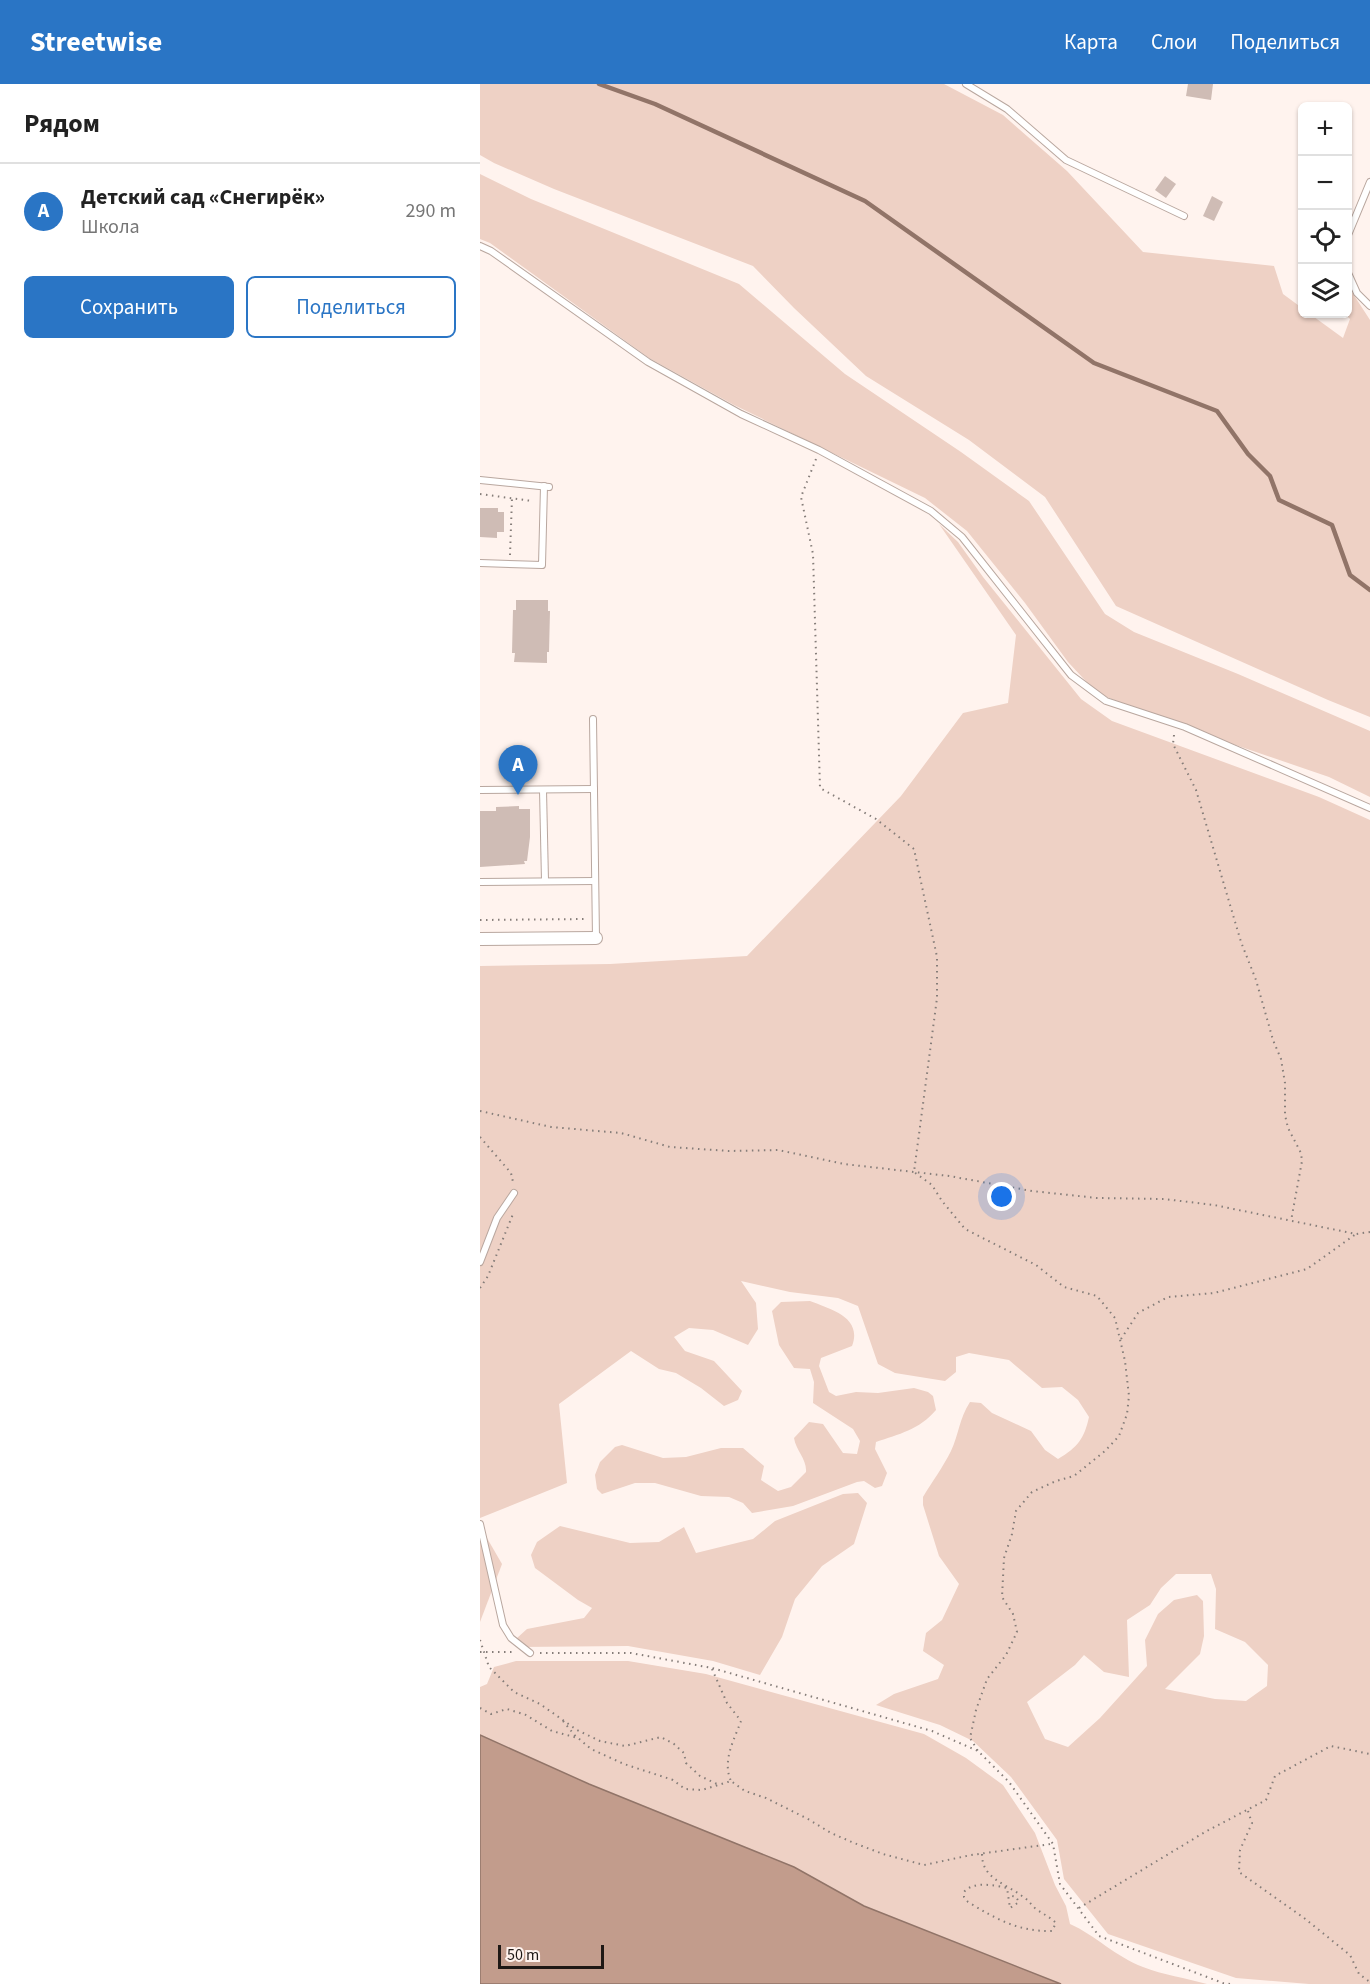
<!DOCTYPE html>
<html lang="ru">
<head>
<meta charset="utf-8">
<style>
  :root { --surface:#fff; --page:#f2f2f2; --text:#222; --muted:#767676; --line:#e0e0e0; --accent:#2a75c5 }
  body { margin:0; font-family:"Source Sans 3",sans-serif; background:var(--page); color:var(--text) }
  .controls { position:absolute; right:18px; top:18px; display:grid; overflow:hidden; border-radius:9px; box-shadow:0 2px 4px #0004 }
  .controls button { width:54px; height:54px; display:grid; place-items:center; padding:0; border:0; border-bottom:2px solid var(--line); background:var(--surface); color:var(--text); font:30px sans-serif }
  .scale { position:absolute; left:18px; bottom:15px; width:106px; box-sizing:border-box; padding-left:6px; border:3px solid #1e1815; border-top:0; font-size:16px; line-height:21px; white-space:nowrap; color:#1e1815; -webkit-text-stroke:4px #fff3ee; paint-order:stroke }
  .you { position:absolute; left:522px; top:1113px; width:21px; height:21px; margin:-15px; border:4px solid #fff; border-radius:50%; background:#1a73e8; box-shadow:0 0 0 9px #1a73e833 }
  .badge { display:grid; place-items:center; width:39px; height:39px; border-radius:50%; background:var(--accent); color:#fff; font-size:20px; font-weight:700 }
  .pin { position:absolute; translate:-50% -50px; filter:drop-shadow(0 2px 3px #0008) }
  .pin::after { content:''; position:absolute; top:32px; width:21px; height:18px; background:inherit; clip-path:polygon(0 0,100% 0,50% 100%) }
  .list { margin:0; padding:0; list-style:none }
  h2 { display:flex; justify-content:space-between; align-items:center; height:78px; margin:0; padding:0 24px; font-size:26px }
  h2 small { font-size:20px; font-weight:400; color:var(--muted) }
  .list li { display:grid; grid-template-columns:39px 1fr auto; gap:18px; align-items:center; box-sizing:border-box; height:96px; padding:0 24px; border-top:2px solid var(--line) }
  .list b { display:block; font-size:22px; white-space:nowrap }
  .list p { margin:0; font-size:20px; white-space:nowrap; color:var(--muted) }
  .list em { font-size:20px; font-style:normal; color:var(--muted) }
  .actions { display:flex; gap:12px; padding:18px 24px }
  .actions a { flex:1; padding:14px 0; border:2px solid var(--accent); border-radius:9px; text-align:center; font-size:21px; color:var(--accent) }
  .actions .main { background:var(--accent); color:#fff }
  .icon { flex:none; width:33px; height:33px; fill:none; stroke:currentColor; stroke-width:2; stroke-linecap:round; stroke-linejoin:round }
  .map { position:relative; flex:none; width:890px; height:1900px; overflow:hidden }
  header { display:flex; align-items:center; gap:36px; box-sizing:border-box; height:84px; padding:0 30px; background:var(--accent); color:#fff }
  header strong { font-size:28px }
  nav { display:flex; gap:33px; margin-inline-start:auto; font-size:21px }
  main { display:flex }
  aside { flex:1; background:var(--surface) }
  .map>svg:first-child { display:block }
  .green { fill:#eed1c5; fill-rule:evenodd }
  .water { fill:#c29c8c; stroke:#917468; stroke-width:1.5 }
  .lines { fill:none; stroke-linecap:round; stroke-linejoin:round }
  .stream { stroke:#917468; stroke-width:4.5 }
  .building { fill:#cfbcb5 }
  .service-casing { stroke:#b9a79f; stroke-width:8 }
  .minor-casing { stroke:#b9a79f; stroke-width:14 }
  .path { stroke:#857d79; stroke-width:2; stroke-dasharray:1.5 4.5; stroke-linecap:butt }
  .service { stroke:#fff; stroke-width:6 }
  .minor { stroke:#fff; stroke-width:12 }
</style>
</head>
<body>
<header>
<strong>Streetwise</strong>
<nav><a>Карта</a><a>Слои</a><a>Поделиться</a></nav>
</header>
<main>
<aside>
<h2>Рядом<small></small></h2>
<ul class="list">
<li><span class="badge">A</span><div><b>Детский сад «Снегирёк»</b><p>Школа</p></div><em>290 m</em></li>
</ul>
<div class="actions"><a class="main">Сохранить</a><a>Поделиться</a></div>
</aside>
<div class="map">
<svg width="890" height="1900" viewBox="0 0 890 1900">
  <rect width="100%" height="100%" fill="#fff3ee"/>
  <g class="green">
    <path d="M0 0H464L523 31 587 87 663 168 794 182 803 210 822 224V230H830L863 254 870 235 865 230H868V202L890 236V633L848 616 636 522 565 413 489 356 386 292 314 224 273 182 74 105 14 79 0 71Z"/>
    <path d="M0 90 51 115 259 200 365 290 481 368 549 417 625 530 654 548 758 590 890 647V713L849 693 665 630 616 608 588 578 545 519 487 447 445 414 254 321 169 274 10 159 0 155Z"/>
    <path d="M459 440 478 458 503 493 601 615 632 637 839 713 890 736V1900H829L756 1894 628 1850 584 1795 577 1756 531 1693 493 1657 460 1641 396 1621 414 1610 458 1595 464 1581 443 1567 446 1549 462 1536 479 1500 459 1472 443 1421V1413C452 1398 463 1383 471 1367 479 1350 479 1335 490 1318L501 1319 512 1329 551 1347 565 1366 578 1375C598 1363 604 1355 609 1333L598 1316 582 1303 562 1304 529 1276 489 1269 476 1273V1288L465 1297 415 1289 398 1280 378 1222 358 1214 310 1208 261 1197 276 1219 278 1245 268 1261 233 1246 209 1244 194 1253 205 1267 234 1277 262 1307 258 1316 244 1322 221 1304 196 1289 179 1285 151 1267 79 1320 87 1399 0 1434V882L130 880 267 872 421 712 483 629 528 619 536 551ZM696 1490H731L736 1505 735 1545 765 1558 788 1581 787 1602 766 1617 735 1615 685 1605 720 1570 724 1552 723 1517 717 1511 694 1516 678 1530 665 1556 667 1582 620 1634 588 1663 565 1655 547 1618 595 1581 604 1571 624 1588 649 1593 647 1536 670 1521 681 1504Z"/>
    <path d="M330 1217C350 1225 383 1233 372 1262L341 1274 339 1282 349 1308 356 1312 376 1308 398 1309 434 1304 448 1308 453 1312 456 1326C439 1346 419 1350 396 1358L395 1365 407 1389 402 1402 395 1404 384 1397 377 1398 313 1422 272 1429 263 1419 249 1413 221 1412 175 1399H155L122 1410 117 1405 115 1391 120 1378 135 1363 142 1361 183 1374 206 1373 241 1364H263L284 1382 281 1396 298 1407 311 1403 326 1388C327 1375 316 1367 314 1354L329 1338 343 1340 363 1369 377 1370 380 1357 373 1345 333 1319 334 1298 330 1285 314 1284 299 1261 292 1227 301 1218Z"/>
    <path d="M378 1409 387 1419 374 1460 342 1482 315 1515 302 1553 280 1591 233 1577 148 1562 40 1563 37 1554 47 1545 104 1534 112 1524 98 1516 55 1484 51 1471 57 1458 80 1442 150 1459 179 1458 204 1443 216 1469 273 1455 295 1437 363 1410Z"/>
    <path d="M0 1442 22 1480 0 1538Z"/>
    <path d="M36 1577H148L226 1590 444 1650 486 1674 523 1701 555 1749 575 1801 586 1822 590 1840C615 1851 636 1873 663 1883 683 1891 706 1894 727 1900H581L384 1822 314 1783 109 1700 0 1651V1603L7 1600 14 1583Z"/>
  </g>
  <path class="water" d="M0 1651 109 1700 314 1783 384 1822 581 1900H0Z"/>
  <g class="lines">
    <path class="stream" d="M119 0 175 20 385 117 614 279 737 327 768 370 790 392 799 416 852 441 870 491 890 506"/>
  </g>
  <g class="building">
    <path d="M708 0H733L731 16 706 12Z"/>
    <path d="M685 92 696 100 686 114 675 106Z"/>
    <path d="M732 112 743 118 734 137 723 132Z"/>
    <path d="M0 424H18V428H24V448H17V454L0 453Z"/>
    <path d="M36 516H68V527H70L69 568H67V579L34 578 35 569H32L33 526H36Z"/>
    <path d="M39 722V725H50V753L47 777H44L45 780 0 783V727H16V723Z"/>
  </g>
  <g class="lines">
    <g class="service-casing">
      <g id="service">
        <path d="M486 0 527 25 586 76 704 132"/>
        <path d="M868 151 890 98"/>
        <path d="M0 162 11 167 168 278 261 330 339 366 451 427 482 453 591 591 626 617 705 643 890 724"/>
        <path d="M868 189 877 209 890 222"/>
        <path d="M0 396 69 403"/>
        <path d="M0 479 62 481 64 402"/>
        <path d="M113 635 116 854"/>
        <path d="M0 706 114 705"/>
        <path d="M63 706 65 797"/>
        <path d="M0 798 115 797"/>
        <path d="M0 1178 17 1134 34 1109"/>
        <path d="M0 1440 23 1541 31 1554 50 1569"/>
      </g>
    </g>
    <g class="minor-casing">
      <path id="minor" d="M0 855 116 854"/>
    </g>
    <g class="path">
      <path d="M336 375 321 413 333 470 340 704 396 735 434 765 457 873V914L434 1088 452 1101 462 1117 485 1145 556 1181 584 1203 617 1212 635 1234 645 1277 649 1312 647 1330 639 1352 625 1367 594 1392 576 1397 552 1408 536 1427 532 1450 524 1474 522 1513 533 1530 537 1548 526 1571 507 1595 496 1626 490 1654 498 1667"/>
      <path d="M0 410 52 417"/>
      <path d="M30 471 32 414"/>
      <path d="M694 651 693 660 716 706 761 858 776 896 793 956 801 975 805 999V1031L808 1044 821 1069 822 1077 811 1137"/>
      <path d="M0 836 107 835"/>
      <path d="M0 1027 71 1043 141 1049 190 1063 249 1067 298 1066 364 1080 469 1092 552 1107 617 1114 684 1115 734 1121 876 1150 890 1148"/>
      <path d="M0 1053 31 1089 33 1098"/>
      <path d="M0 1204 8 1192 33 1130"/>
      <path d="M641 1255 658 1229 688 1213 734 1209 827 1185 876 1150"/>
      <path d="M0 1556 9 1583 34 1608 60 1620 97 1646 120 1657 145 1662 181 1653 194 1660 204 1669 206 1679 220 1692 237 1700"/>
      <path d="M0 1568H33"/>
      <path d="M60 1569H151L232 1584 452 1647 498 1667 529 1698 573 1760 580 1800 619 1852 743 1899 751 1900"/>
      <path d="M232 1585 247 1619 261 1637C254 1656 242 1677 251 1697"/>
      <path d="M0 1624 11 1630 27 1625 46 1631 72 1647 98 1654 111 1665 144 1680 193 1696 205 1705 222 1706 251 1697 265 1707 286 1714 328 1735 351 1749 374 1759 403 1770 444 1781 491 1771 571 1760"/>
      <path d="M83 1637 97 1654"/>
      <path d="M768 1727 772 1739 760 1766 759 1788 824 1834 870 1871 879 1890 890 1898"/>
      <path d="M502 1770C502 1795 525 1799 542 1812 548 1815 551 1821 556 1825 563 1830 570 1833 576 1839L572 1847C539 1848 516 1835 488 1818L484 1813V1808C493 1797 514 1801 527 1804L530 1824 539 1818 536 1813 529 1811"/>
      <path d="M599 1824 725 1748 786 1716 795 1692 851 1662 890 1670"/>
    </g>
    <use href="#service" class="service"/>
    <use href="#minor" class="minor"/>
  </g>
</svg>
<div class="controls">
<button>+</button>
<button>−</button>
<button><svg class="icon" aria-label="locate" viewBox="0 0 24 24"><circle cx="12" cy="12" r="6"/><path d="M12 2v4M12 18v4M2 12h4M18 12h4"/></svg></button>
<button><svg class="icon" aria-label="layers" viewBox="0 0 24 24"><path d="M12 4l9 5-9 5-9-5zM3 14l9 5 9-5"/></svg></button>
</div>
<div class="scale">50 m</div>
<div class="you"></div>
<div class="pin badge" style="left:38px;top:711px">A</div>
</div>
</main>
</body>
</html>
